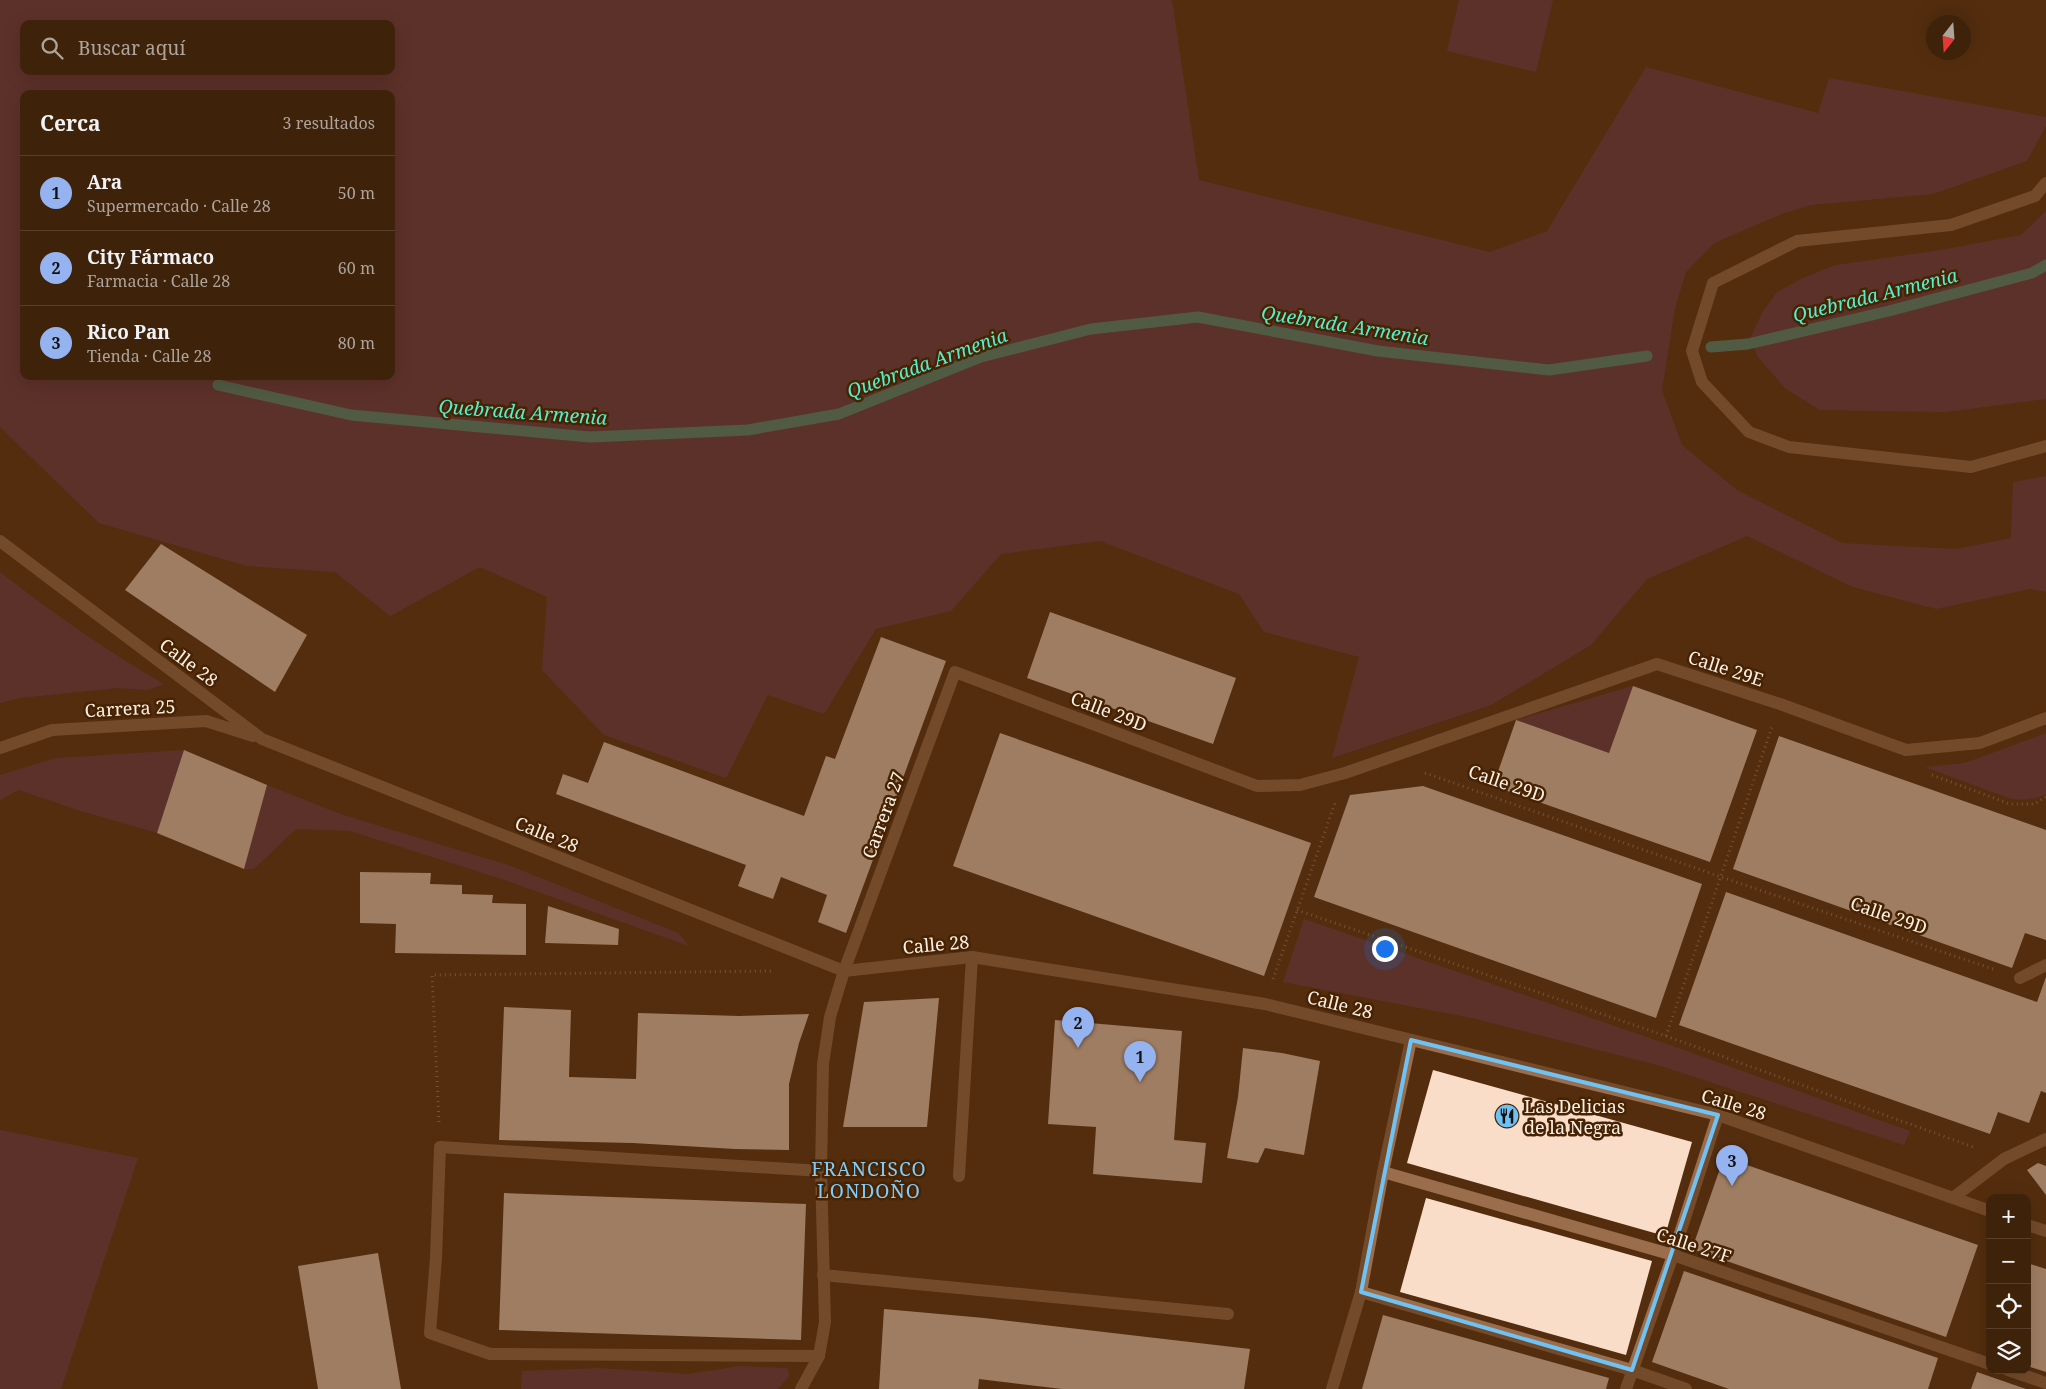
<!DOCTYPE html>
<html lang="es">
<head>
<meta charset="utf-8">
<style>
  :root { --surface:#3e220a; --page:#492f18; --text:#f1f3f6; --muted:#ada49c; --line:#573f2b; --accent:#95b2f1 }
  body { margin:0; font-family:"Noto Serif",serif; background:var(--page); color:var(--text) }
  .controls { position:absolute; right:15px; bottom:15px; display:grid; overflow:hidden; border-radius:10px; box-shadow:0 5px 20px #0002 }
  .controls button { width:45px; height:45px; display:grid; place-items:center; padding:0; border:0; border-bottom:1px solid var(--line); background:var(--surface); color:var(--text); font:25px sans-serif }
  .compass { position:absolute; left:1926px; top:15px; width:45px; height:45px; border-radius:50%; background:var(--surface); box-shadow:0 5px 20px #0002; rotate:197deg }
  .you { position:absolute; left:1384px; top:948px; width:18px; height:18px; margin:-12px; border:4px solid #fff; border-radius:50%; background:#1a73e8; box-shadow:0 0 0 8px #1a73e833 }
  .badge { display:grid; place-items:center; width:32px; height:32px; border-radius:50%; background:var(--accent); color:#111; font-size:16px; font-weight:700 }
  .pin { position:absolute; translate:-50% -41px; filter:drop-shadow(0 1px 2px #0008) }
  .pin::after { content:''; position:absolute; top:26px; width:18px; height:15px; background:inherit; clip-path:polygon(0 0,100% 0,50% 100%) }
  .list { margin:0; padding:0; list-style:none }
  h2 { display:flex; justify-content:space-between; align-items:center; height:65px; margin:0; padding:0 20px; font-size:21px }
  h2 small { font-size:16px; font-weight:400; color:var(--muted) }
  .list li { display:grid; grid-template-columns:32px 1fr auto; gap:15px; align-items:center; box-sizing:border-box; height:75px; padding:0 20px; border-top:1px solid var(--line) }
  .list b { display:block; font-size:19px; white-space:nowrap }
  .list p { margin:0; font-size:16px; white-space:nowrap; color:var(--muted) }
  .list em { font-size:16px; font-style:normal; color:var(--muted) }
  .icon { flex:none; width:28px; height:28px; fill:none; stroke:currentColor; stroke-width:2; stroke-linecap:round; stroke-linejoin:round }
  .map { position:relative; flex:none; width:2046px; height:1389px; overflow:hidden }
  .search { position:absolute; background:var(--surface); box-shadow:0 5px 20px #0002; left:20px; top:20px; width:375px; height:55px; display:flex; align-items:center; gap:12px; box-sizing:border-box; padding:0 18px; border-radius:10px; color:var(--muted); font-size:19px }
  .panel { position:absolute; background:var(--surface); box-shadow:0 5px 20px #0002; left:20px; top:90px; width:375px; height:290px; border-radius:10px }
  .map>svg:first-child { display:block }
  .green { fill:#663749; fill-rule:evenodd }
  .lines { fill:none; stroke-linecap:round; stroke-linejoin:round }
  .stream { stroke:#4e9183; stroke-width:11 }
  .building { fill:#faddc8 }
  .path { stroke:#9a7f69; stroke-width:3; stroke-dasharray:1 4; stroke-linecap:butt }
  .minor { stroke:#9a6d4c; stroke-width:12 }
  .marked { fill:none; stroke:#6fc2f4; stroke-width:4; stroke-linejoin:round }
  .labels { text-anchor:middle; dominant-baseline:central; stroke-width:5; stroke-linejoin:round; paint-order:stroke }
  .street-label { font-size:18px; fill:#fcf0e7; stroke:#472302 }
  .poi-label { font-size:18px; fill:#fcf0e7; stroke:#472302; text-anchor:start }
  .water-label { font-size:19px; font-style:italic; fill:#54edcf; stroke:#472302 }
  .neighbourhood-label { font-size:19px; letter-spacing:1px; fill:#81ccfb; stroke:#472302 }
</style>
</head>
<body>
<div class="map">
<svg width="2046" height="1389" viewBox="0 0 2046 1389">
  <rect width="100%" height="100%" fill="#532d0e"/>
  <g class="green">
    <path d="M0 0H1172L1199 180 1490 252 1547 231 1646 67 1818 113 1829 78 2046 117V126L2027 161 1933 194 1811 205 1782 214 1714 243 1686 272 1675 308 1662 390 1682 445 1737 490 1842 543 1956 549 2011 538 2013 482 2046 476V592L2030 589 1936 609 1853 587 1747 536 1647 579 1591 645 1491 705 1332 758 1359 657 1264 632 1239 594 1100 541 1001 554 951 611 876 629 824 714 768 695 726 778 604 735 542 670 547 597 480 567 390 616 335 572 247 566 99 523 0 427ZM24 24H391V71H24ZM24 94H391V376H24Z"/>
    <path d="M1459 0H1553L1536 72 1447 51Z"/>
    <path d="M2046 211V399L1946 412 1820 410 1786 389 1757 356 1751 336 1762 313 1777 292 1803 278 1836 265 1941 250 2021 235Z"/>
    <path d="M0 572C53 613 106 651 164 684L148 690 117 688 20 698 0 703Z"/>
    <path d="M1633 686 1609 753 1516 720Z"/>
    <path d="M2046 733V794C2034 800 2024 800 2011 799L1925 767 1965 763Z"/>
    <path d="M184 750 157 833 78 810 19 790 0 800V775L56 758Z"/>
    <path d="M267 785 343 815 508 865 678 933 689 946 502 879 350 831 296 829 254 869H244Z"/>
    <path d="M1304 919 1667 1044 1910 1131 1904 1145 1661 1066 1472 1018 1283 982Z"/>
    <path d="M0 1130 138 1158 61 1389H0Z"/>
    <path d="M739 1366 787 1368 790 1375 778 1389H521L522 1371 599 1368 689 1374Z"/>
  </g>
  <g class="lines">
    <g class="stream">
      <path d="M1711 347 1748 344 1889 311 2032 273 2046 265"/>
      <path d="M218 385 351 415 590 437 748 430 839 414 981 357 1091 329 1198 317 1378 351 1549 370 1647 356"/>
    </g>
  </g>
  <g class="building">
    <path d="M161 544 307 635 275 692 125 590Z"/>
    <path d="M1050 612 1236 678 1213 744 1027 678Z"/>
    <path d="M881 637 946 661 846 933 818 922 827 895 781 877 773 899 738 886 746 865 556 794 563 774 588 783 604 742 804 816 826 756 835 759Z"/>
    <path d="M1633 686 1757 730 1710 862 1493 786 1516 720 1609 753Z"/>
    <path d="M1000 733 1311 843 1264 976 953 866Z"/>
    <path d="M1779 736 2046 830V940L2025 933 2012 968 1733 869Z"/>
    <path d="M184 750 267 785 244 869 157 833Z"/>
    <path d="M1423 786 1702 884 1656 1018 1314 897 1350 795Z"/>
    <path d="M360 872 431 873 430 884 462 885V894L493 895 492 903 526 904V955L395 953 396 924 360 923Z"/>
    <path d="M1726 892 2037 1002 2046 977V1093L2041 1091 2029 1123 1998 1112 1990 1134 1679 1025Z"/>
    <path d="M548 906 619 929 618 945 545 943Z"/>
    <path d="M939 998 927 1127H843L864 1002Z"/>
    <path d="M504 1007 571 1010 569 1077 636 1079 638 1013 739 1016 809 1014 799 1043 789 1084V1150L735 1149 633 1143 499 1140Z"/>
    <path d="M1055 1020 1182 1031 1174 1140 1206 1143 1202 1183 1093 1174 1096 1127 1048 1124Z"/>
    <path d="M1243 1048 1282 1053 1320 1061 1304 1155 1265 1148 1258 1163 1227 1158 1238 1097Z"/>
    <path d="M1433 1070 1692 1142 1665 1236 1407 1163Z"/>
    <path d="M1724 1157 1978 1245 1946 1337 1692 1249Z"/>
    <path d="M2038 1163 2046 1166V1195L2027 1170Z"/>
    <path d="M504 1193 806 1204 801 1340 499 1330Z"/>
    <path d="M1426 1198 1652 1261 1626 1355 1400 1292Z"/>
    <path d="M378 1253 401 1389H318L298 1266Z"/>
    <path d="M2027 1263 2046 1269V1372L2027 1366Z"/>
    <path d="M1684 1271 1938 1358 1928 1389H1729L1652 1362Z"/>
    <path d="M884 1309 984 1318 1250 1349 1244 1389H1062L979 1379 978 1389H879Z"/>
    <path d="M1383 1315 1609 1378 1606 1389H1362Z"/>
    <path d="M1977 1372 2026 1389H1971Z"/>
  </g>
  <g class="lines">
    <g class="path">
      <path d="M1425 773 1721 877 1996 970"/>
      <path d="M1932 775 2010 804H2034L2046 797"/>
      <path d="M1297 910 1666 1036 1976 1148"/>
      <path d="M1273 979 1335 803"/>
      <path d="M1666 1036 1772 727"/>
      <path d="M439 1122 432 975 772 971"/>
    </g>
    <g class="minor">
      <path d="M2046 183 2035 196 1951 225 1797 241 1713 283 1692 351 1702 382 1749 432 1789 447 1971 467 2046 446"/>
      <path d="M0 541 262 739 844 971 972 957 1265 1004 1718 1115 1990 1211"/>
      <path d="M0 748 52 730 206 721 253 736"/>
      <path d="M2020 978 2046 965"/>
      <path d="M1383 1172 1673 1255 1990 1364"/>
      <path d="M959 1176 972 957"/>
      <path d="M1954 1197 2004 1159 2046 1139"/>
      <path d="M2027 1225 2046 1231"/>
      <path d="M823 1275 1228 1314"/>
      <path d="M1361 1292 1632 1370 1686 1389"/>
      <path d="M819 1356 490 1354 430 1333 436 1258 440 1147 821 1171"/>
      <path d="M2008 1370 2046 1383"/>
      <path d="M801 1389 819 1356 825 1322 821 1171 823 1064 830 1017 844 971 955 672 1257 786 1300 785 1345 773 1657 664 1780 704 1906 750 1980 743 2046 718"/>
      <path d="M1332 1389 1361 1292 1383 1172 1411 1040"/>
      <path d="M1626 1389 1673 1255 1718 1115"/>
    </g>
  </g>
  <path d="M0 0H2046V1389H0ZM1411 1040 1718 1115 1632 1370 1361 1292Z" fill="#532d0e" fill-opacity=".55" fill-rule="evenodd"/>
  <path class="marked" d="M1411 1040 1718 1115 1632 1370 1361 1292Z"/>
  <defs>
    <g id="restaurant-disc" transform="scale(1.25)"><circle r="9.5" fill="#6fc2f4" stroke="#472302"/><path d="M-5-6h1v4h1v-4h1v4h1v-4h1v5L-1.5 .5V6h-2V.5L-5-1ZM5-6V6H3V1.5H1.5Q1.5-4 5-6Z" fill="#111"/></g>
  </defs>
  <g fill-rule="evenodd">
    <use href="#restaurant-disc" x="1507" y="1116"/>
  </g>
  <g class="labels">
    <g class="street-label">
      <text transform="translate(189 662) rotate(37)">Calle 28</text>
      <text transform="translate(1726 668) rotate(18)">Calle 29E</text>
      <text transform="translate(130 708) rotate(-3)">Carrera 25</text>
      <text transform="translate(1109 711) rotate(21)">Calle 29D</text>
      <text transform="translate(1507 783) rotate(19)">Calle 29D</text>
      <text transform="translate(883 815) rotate(-70)">Carrera 27</text>
      <text transform="translate(547 834) rotate(22)">Calle 28</text>
      <text transform="translate(1889 915) rotate(19)">Calle 29D</text>
      <text transform="translate(936 944) rotate(-5)">Calle 28</text>
      <text transform="translate(1340 1004) rotate(14)">Calle 28</text>
      <text transform="translate(1734 1104) rotate(17)">Calle 28</text>
      <text transform="translate(1694 1245) rotate(18)">Calle 27F</text>
    </g>
    <g class="poi-label">
      <text x="1524" y="1106">Las Delicias<tspan x="1524" dy="21">de la Negra</tspan></text>
    </g>
    <g class="water-label">
      <text transform="translate(1875 295) rotate(-14)">Quebrada Armenia</text>
      <text transform="translate(1345 325) rotate(9)">Quebrada Armenia</text>
      <text transform="translate(927 363) rotate(-20)">Quebrada Armenia</text>
      <text transform="translate(523 412) rotate(4)">Quebrada Armenia</text>
    </g>
    <g class="neighbourhood-label">
      <text x="869" y="1169">FRANCISCO<tspan x="869" dy="22">LONDOÑO</tspan></text>
    </g>
  </g>
</svg>
<div class="controls">
<button>+</button>
<button>−</button>
<button><svg class="icon" aria-label="locate" viewBox="0 0 24 24"><circle cx="12" cy="12" r="6"/><path d="M12 2v4M12 18v4M2 12h4M18 12h4"/></svg></button>
<button><svg class="icon" aria-label="layers" viewBox="0 0 24 24"><path d="M12 4l9 5-9 5-9-5zM3 14l9 5 9-5"/></svg></button>
</div>
<svg class="compass" viewBox="-18 -18 36 36"><path d="M0-13l5 13h-10z" fill="#e53935"/><path d="M0 13l5-13h-10z" fill="#ada49c"/></svg>
<div class="you"></div>
<div class="pin badge" style="left:1140px;top:1082px">1</div>
<div class="pin badge" style="left:1078px;top:1048px">2</div>
<div class="pin badge" style="left:1732px;top:1186px">3</div>
<div class="search"><svg class="icon" aria-label="search" viewBox="0 0 24 24"><circle cx="10" cy="10" r="6"/><path d="M15 15l6 6"/></svg>Buscar aquí</div>
<section class="panel">
<h2>Cerca<small>3 resultados</small></h2>
<ul class="list">
<li><span class="badge">1</span><div><b>Ara</b><p>Supermercado · Calle 28</p></div><em>50 m</em></li>
<li><span class="badge">2</span><div><b>City Fármaco</b><p>Farmacia · Calle 28</p></div><em>60 m</em></li>
<li><span class="badge">3</span><div><b>Rico Pan</b><p>Tienda · Calle 28</p></div><em>80 m</em></li>
</ul>
</section>
</div>
</body>
</html>
